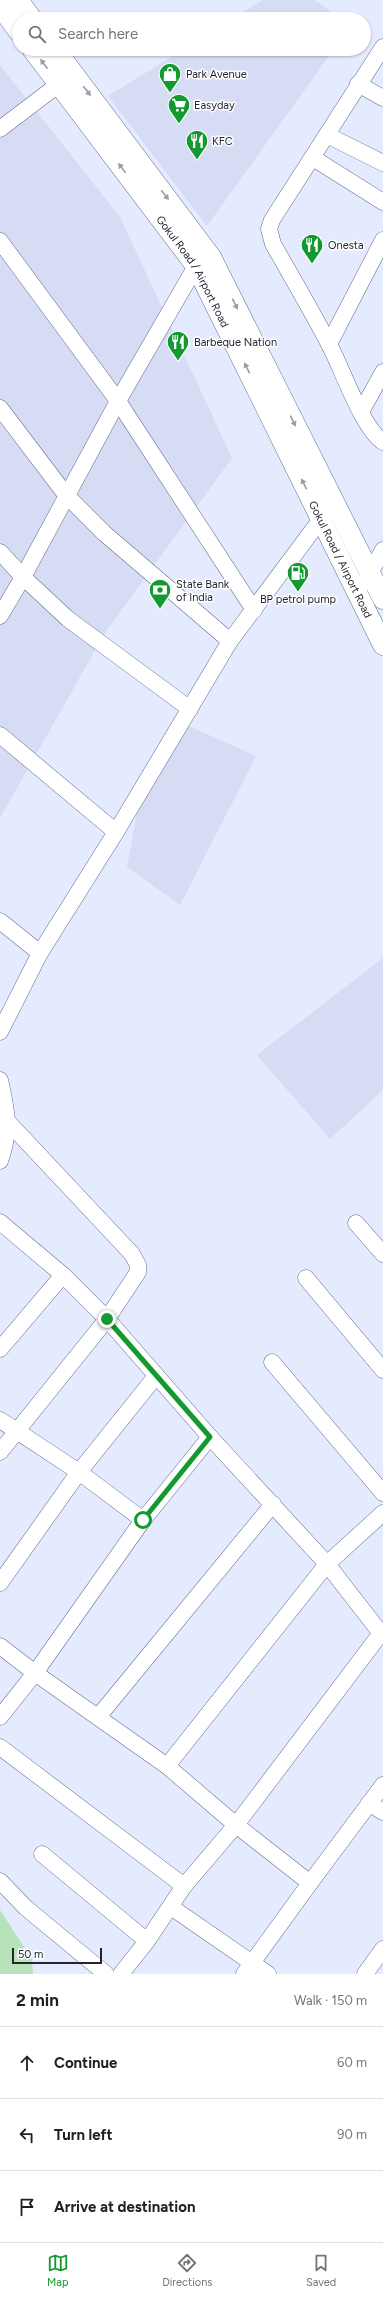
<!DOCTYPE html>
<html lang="en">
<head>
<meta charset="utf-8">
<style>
  :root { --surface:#fff; --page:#f2f2f2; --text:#202124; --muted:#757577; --line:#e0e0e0; --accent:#129a30 }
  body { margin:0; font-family:Figtree,sans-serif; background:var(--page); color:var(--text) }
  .scale { position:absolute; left:12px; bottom:10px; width:90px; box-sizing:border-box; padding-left:4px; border:2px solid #232632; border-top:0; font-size:11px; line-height:14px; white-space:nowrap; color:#232632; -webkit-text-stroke:3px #fff; paint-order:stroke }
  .stop { position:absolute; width:12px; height:12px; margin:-9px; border:3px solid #129a30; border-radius:50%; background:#fff }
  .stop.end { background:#129a30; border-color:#fff; box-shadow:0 1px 4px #0008 }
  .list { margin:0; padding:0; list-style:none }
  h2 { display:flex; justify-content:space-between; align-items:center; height:52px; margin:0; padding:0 16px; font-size:17px }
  h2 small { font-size:13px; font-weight:400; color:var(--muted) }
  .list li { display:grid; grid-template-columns:26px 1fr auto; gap:12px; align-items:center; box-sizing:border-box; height:72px; padding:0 16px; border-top:1px solid var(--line) }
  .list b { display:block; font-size:15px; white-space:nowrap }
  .list em { font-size:13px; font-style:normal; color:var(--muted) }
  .icon { flex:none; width:22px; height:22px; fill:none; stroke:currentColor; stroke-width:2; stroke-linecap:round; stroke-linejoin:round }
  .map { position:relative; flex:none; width:383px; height:1974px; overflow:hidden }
  .search { position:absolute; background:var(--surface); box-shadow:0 1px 3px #0004; left:12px; right:12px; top:12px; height:44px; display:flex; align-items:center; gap:10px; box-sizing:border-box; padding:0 14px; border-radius:22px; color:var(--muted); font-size:15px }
  .sheet { height:268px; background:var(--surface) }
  nav { display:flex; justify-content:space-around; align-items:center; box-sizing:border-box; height:56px; border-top:1px solid var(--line); background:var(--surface); font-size:11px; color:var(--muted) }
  nav a { display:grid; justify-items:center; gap:2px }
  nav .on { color:var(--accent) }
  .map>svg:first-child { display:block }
  .built { fill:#d5dcf4 }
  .green { fill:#b8e3b9 }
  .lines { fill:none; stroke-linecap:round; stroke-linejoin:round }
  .minor-casing { stroke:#656c8a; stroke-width:17 }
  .major-casing { stroke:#656c8a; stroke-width:21 }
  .minor { stroke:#fff; stroke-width:16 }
  .major { stroke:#fff; stroke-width:20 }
  .oneway { fill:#9c9da3 }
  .route { stroke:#129a30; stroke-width:5 }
  .labels { text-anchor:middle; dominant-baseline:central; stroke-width:3; stroke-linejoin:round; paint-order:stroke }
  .poi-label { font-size:11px; fill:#232632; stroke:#fff; text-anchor:start }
  .street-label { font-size:11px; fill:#232632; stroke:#fff }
</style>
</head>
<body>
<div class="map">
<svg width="383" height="1974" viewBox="0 0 383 1974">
  <rect width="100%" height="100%" fill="#e5ebff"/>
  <g class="built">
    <path d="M263 0H315L341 19H232Z"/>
    <path d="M184 49H334L207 226 108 96Z"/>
    <path d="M0 65 120 217 232 458 105 633 0 818Z"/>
    <path d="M189 726 256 756 180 905 127 867 138 808Z"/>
    <path d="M383 958V1090L330 1139 257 1055Z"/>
  </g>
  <path class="green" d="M0 1910 32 1959 33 1974H0Z"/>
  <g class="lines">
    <g class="minor-casing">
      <g id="minor">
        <path d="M383 47 272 220 269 229 273 244C292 277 311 310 329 344 342 368 362 428 383 442"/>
        <path d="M358 84 383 98"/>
        <path d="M0 129 67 78"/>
        <path d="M327 135 383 163"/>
        <path d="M313 158 383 202"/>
        <path d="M0 241 118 401 254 610"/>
        <path d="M329 344 383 240"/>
        <path d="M0 408 66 495 104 533 230 641"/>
        <path d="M361 412 383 372"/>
        <path d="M0 552 23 577 68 619 190 709"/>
        <path d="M365 582 383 550"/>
        <path d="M0 616 23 577 118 401 196 266"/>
        <path d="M0 735 116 832"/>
        <path d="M0 921 40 953"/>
        <path d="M0 1032 40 953 116 832 230 641 327 511"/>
        <path d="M0 1080C7 1111 11 1131 0 1161"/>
        <path d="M0 1222 63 1275 107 1319 210 1437 327 1564 383 1636"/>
        <path d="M356 1223 383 1254"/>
        <path d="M306 1278 383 1370"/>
        <path d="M0 1349 63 1275"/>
        <path d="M272 1362 383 1493"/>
        <path d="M0 1420 79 1472 143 1520"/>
        <path d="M0 1452 107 1319 138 1272V1265L132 1254 9 1123"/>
        <path d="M0 1583 79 1472 156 1376"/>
        <path d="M0 1646 35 1673 167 1766 236 1825 310 1883 383 1785"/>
        <path d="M0 1717 35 1673 143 1520 210 1437"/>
        <path d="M98 1717 273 1504"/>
        <path d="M0 1747 184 1886"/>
        <path d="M167 1766 327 1564 383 1513"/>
        <path d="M369 1803 383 1812"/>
        <path d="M42 1854 147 1941"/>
        <path d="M0 1881 26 1908 106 1974"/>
        <path d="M171 1907 268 1974"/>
        <path d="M121 1974 147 1941 184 1886 236 1825 381 1633"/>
        <path d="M244 1974 310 1883"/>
        <path d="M365 1974 383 1949"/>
      </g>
    </g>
    <g class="major-casing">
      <g id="major">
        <path d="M18 0 32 19"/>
        <path d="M0 6 19 32"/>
        <path id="s1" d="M32 49 196 266 383 645"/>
        <path d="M55 49 211 257 383 599"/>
      </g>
    </g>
    <use href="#minor" class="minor"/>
    <use href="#major" class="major"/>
  </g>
  <defs><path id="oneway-solid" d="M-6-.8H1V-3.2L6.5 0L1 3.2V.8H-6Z"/></defs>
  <g class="oneway">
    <use href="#oneway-solid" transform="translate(44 64) rotate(-127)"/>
    <use href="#oneway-solid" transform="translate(87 91) rotate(53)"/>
    <use href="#oneway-solid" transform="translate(122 168) rotate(-127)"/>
    <use href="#oneway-solid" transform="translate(165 195) rotate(53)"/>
    <use href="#oneway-solid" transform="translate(235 304) rotate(64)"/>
    <use href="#oneway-solid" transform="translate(247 368) rotate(-116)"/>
    <use href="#oneway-solid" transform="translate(293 421) rotate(64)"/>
    <use href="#oneway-solid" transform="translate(304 484) rotate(-116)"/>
  </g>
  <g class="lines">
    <path class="route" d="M107 1319 210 1437 143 1520"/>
  </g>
  <defs>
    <g id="shop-pin" transform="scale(1.15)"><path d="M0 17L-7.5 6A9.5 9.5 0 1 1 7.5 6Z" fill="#129a30" stroke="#fff"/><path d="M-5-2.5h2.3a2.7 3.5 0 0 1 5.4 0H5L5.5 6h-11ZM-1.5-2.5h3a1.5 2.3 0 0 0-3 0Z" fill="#fff"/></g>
    <g id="supermarket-pin" transform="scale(1.15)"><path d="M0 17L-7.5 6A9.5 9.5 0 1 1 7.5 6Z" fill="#129a30" stroke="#fff"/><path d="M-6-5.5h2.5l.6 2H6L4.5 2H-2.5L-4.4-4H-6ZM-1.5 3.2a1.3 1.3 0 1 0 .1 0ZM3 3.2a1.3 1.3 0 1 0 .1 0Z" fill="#fff"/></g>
    <g id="restaurant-pin" transform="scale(1.15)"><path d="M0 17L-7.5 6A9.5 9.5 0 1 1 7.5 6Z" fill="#129a30" stroke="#fff"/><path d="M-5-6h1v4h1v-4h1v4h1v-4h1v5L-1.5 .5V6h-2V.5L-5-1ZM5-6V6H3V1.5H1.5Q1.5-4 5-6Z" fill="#fff"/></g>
    <g id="fuel-pin" transform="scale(1.15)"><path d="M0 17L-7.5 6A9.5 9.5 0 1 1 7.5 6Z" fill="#129a30" stroke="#fff"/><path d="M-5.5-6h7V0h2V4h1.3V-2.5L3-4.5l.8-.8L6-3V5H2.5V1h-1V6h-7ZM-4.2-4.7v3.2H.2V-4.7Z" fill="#fff"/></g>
    <g id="bank-pin" transform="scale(1.15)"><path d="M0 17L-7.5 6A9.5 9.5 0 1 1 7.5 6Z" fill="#129a30" stroke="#fff"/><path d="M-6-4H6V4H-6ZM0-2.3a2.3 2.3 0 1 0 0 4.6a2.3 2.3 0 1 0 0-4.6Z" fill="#fff"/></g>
  </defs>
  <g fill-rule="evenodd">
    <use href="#shop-pin" x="170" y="74"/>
    <use href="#supermarket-pin" x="179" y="105"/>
    <use href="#restaurant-pin" x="197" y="141"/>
    <use href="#restaurant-pin" x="312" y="245"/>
    <use href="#restaurant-pin" x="178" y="342"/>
    <use href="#fuel-pin" x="298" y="573"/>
    <use href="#bank-pin" x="160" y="590"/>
  </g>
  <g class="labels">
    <g class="poi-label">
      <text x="186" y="74">Park Avenue</text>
      <text x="194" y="105">Easyday</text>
      <text x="212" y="141">KFC</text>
      <text x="328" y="245">Onesta</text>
      <text x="194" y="342">Barbeque Nation</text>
      <text x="176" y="584">State Bank<tspan x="176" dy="13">of India</tspan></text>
      <text x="298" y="599" text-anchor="middle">BP petrol pump</text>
    </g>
    <g class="street-label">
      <text stroke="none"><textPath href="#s1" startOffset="275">Gokul Road / Airport Road</textPath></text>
      <text stroke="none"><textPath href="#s1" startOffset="599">Gokul Road / Airport Road</textPath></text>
    </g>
  </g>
</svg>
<div class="scale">50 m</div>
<div class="stop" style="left:143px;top:1520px"></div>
<div class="stop end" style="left:107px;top:1319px"></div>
<div class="search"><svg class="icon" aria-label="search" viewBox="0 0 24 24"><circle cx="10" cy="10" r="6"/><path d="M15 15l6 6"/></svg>Search here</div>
</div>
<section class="sheet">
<h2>2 min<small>Walk · 150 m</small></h2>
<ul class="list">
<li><svg class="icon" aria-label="ahead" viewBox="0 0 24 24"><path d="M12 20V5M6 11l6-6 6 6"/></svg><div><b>Continue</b></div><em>60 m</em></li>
<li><svg class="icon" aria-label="left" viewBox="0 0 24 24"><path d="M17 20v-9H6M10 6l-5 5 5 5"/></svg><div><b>Turn left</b></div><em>90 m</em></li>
<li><svg class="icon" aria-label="arrive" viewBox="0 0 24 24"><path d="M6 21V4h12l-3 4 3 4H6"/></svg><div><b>Arrive at destination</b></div></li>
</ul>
</section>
<nav>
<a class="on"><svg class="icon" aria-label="map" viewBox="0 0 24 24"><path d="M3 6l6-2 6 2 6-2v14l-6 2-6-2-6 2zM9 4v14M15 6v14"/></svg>Map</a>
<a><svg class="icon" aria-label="directions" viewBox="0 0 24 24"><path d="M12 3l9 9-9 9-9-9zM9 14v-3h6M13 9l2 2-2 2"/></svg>Directions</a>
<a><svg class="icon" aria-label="saved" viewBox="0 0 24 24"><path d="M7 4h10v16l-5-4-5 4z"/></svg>Saved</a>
</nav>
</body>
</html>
